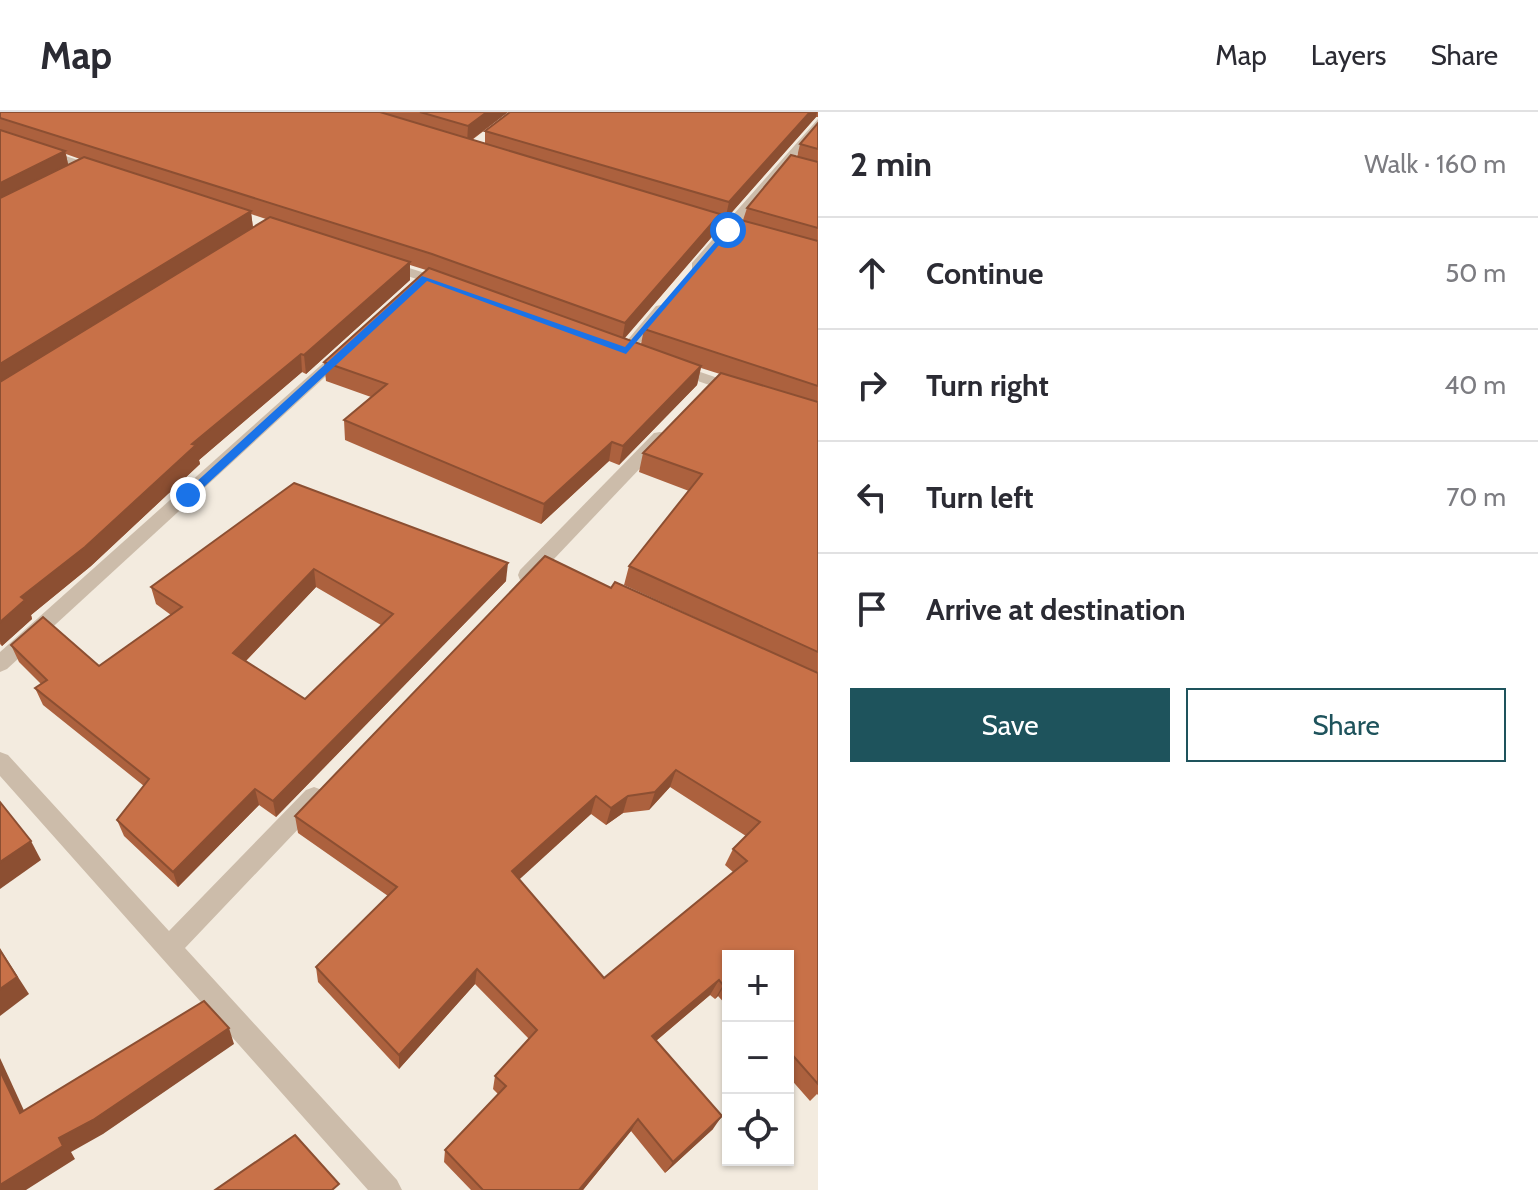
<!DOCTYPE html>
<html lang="en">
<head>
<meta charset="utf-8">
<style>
  :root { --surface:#fff; --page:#f7f7f7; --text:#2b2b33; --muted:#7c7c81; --line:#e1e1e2; --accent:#1e535c }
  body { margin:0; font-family:Cabin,sans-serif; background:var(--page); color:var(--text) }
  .controls { position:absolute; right:24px; bottom:24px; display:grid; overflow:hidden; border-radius:0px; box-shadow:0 2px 6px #0004 }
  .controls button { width:72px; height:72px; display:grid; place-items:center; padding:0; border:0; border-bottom:2px solid var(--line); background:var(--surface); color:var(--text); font:40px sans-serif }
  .stop { position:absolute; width:24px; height:24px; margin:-18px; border:6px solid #1a73e8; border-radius:50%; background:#fff }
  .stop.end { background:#1a73e8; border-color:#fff; box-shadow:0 2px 8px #0008 }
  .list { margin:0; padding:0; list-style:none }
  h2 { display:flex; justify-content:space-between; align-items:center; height:104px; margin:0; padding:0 32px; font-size:34px }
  h2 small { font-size:26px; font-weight:400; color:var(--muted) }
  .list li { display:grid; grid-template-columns:52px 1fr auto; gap:24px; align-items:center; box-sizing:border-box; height:112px; padding:0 32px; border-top:2px solid var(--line) }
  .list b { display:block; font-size:30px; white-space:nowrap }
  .list em { font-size:26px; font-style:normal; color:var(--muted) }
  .actions { display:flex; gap:16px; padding:24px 32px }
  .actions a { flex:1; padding:18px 0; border:2px solid var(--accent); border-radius:0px; text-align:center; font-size:28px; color:var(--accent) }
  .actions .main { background:var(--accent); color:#fff }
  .icon { flex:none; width:44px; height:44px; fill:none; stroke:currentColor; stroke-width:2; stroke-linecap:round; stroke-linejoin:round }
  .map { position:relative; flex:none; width:818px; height:1078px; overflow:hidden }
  header { display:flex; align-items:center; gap:48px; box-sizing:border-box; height:112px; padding:0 40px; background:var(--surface); border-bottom:2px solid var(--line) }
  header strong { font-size:38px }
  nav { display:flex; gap:44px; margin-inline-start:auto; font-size:28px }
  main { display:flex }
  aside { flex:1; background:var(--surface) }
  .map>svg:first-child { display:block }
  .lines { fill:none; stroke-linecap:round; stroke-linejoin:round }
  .minor { fill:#ccbcaa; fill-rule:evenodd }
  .wall { fill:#ac613e; fill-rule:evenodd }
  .shaded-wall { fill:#8c4f32 }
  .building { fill:#c87148; stroke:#8c4f32; stroke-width:2; fill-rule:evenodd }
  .route { fill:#1a73e8 }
</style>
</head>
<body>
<header>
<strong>Map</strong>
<nav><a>Map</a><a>Layers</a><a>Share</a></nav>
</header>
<main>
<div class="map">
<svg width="818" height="1078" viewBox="0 0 818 1078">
  <rect width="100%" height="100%" fill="#f3ebdf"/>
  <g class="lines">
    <g class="minor">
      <path d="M818 7V17L736 116 758 122V128L731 122 702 157H692V151L720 119 687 109V103L725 112Z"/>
      <path d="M0 23 103 56 105 59 95 62 0 30Z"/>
      <path d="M384 148 450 169 452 172 445 176 379 155 377 152Z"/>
      <path d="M661 193 666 194V200L631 242H621V236L656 194Z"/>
      <path d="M344 236 351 240 349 243 7 557 0 560V540L339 237Z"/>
      <path d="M674 251 744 275 746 278 738 283 669 259 666 256Z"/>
      <path d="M660 320 666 321V329L534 468H520L518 463 520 458 654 321Z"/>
      <path d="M0 640 8 643 169 819 306 678 314 675 322 678 325 685 322 692 185 836 397 1068 402 1078H368L0 664Z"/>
    </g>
  </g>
  <g class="wall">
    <path d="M0 0H508L472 28 485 31V19L510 0H818V5H816L725 108 719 106 716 120 625 226 641 232 644 217 743 108 747 96 797 45 800 32 818 11V983L817 982 810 989 788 964V844H728V895L718 884 715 887 710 883 656 929 713 1017 665 1061 631 1019 583 1078H471L444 1050 445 1038 498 982 493 977 495 964 529 927 475 872 399 957 318 870 316 855 388 784 298 721 295 704 611 476 729 521 624 473 629 454 689 379 639 360 643 341 720 262 701 256 697 273 619 353 609 349 541 412 345 328 344 308 371 285 326 269 324 250 426 158 410 153V168L306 262 302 260 199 348 200 352 91 454 31 503 32 507 2 534 0 532ZM66 42 80 47 68 53ZM251 102 266 107 253 115ZM670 675 746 724 733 737 725 753 733 760 604 866 519 767 591 702 606 713 623 701 649 698Z"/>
    <path d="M294 371 506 469 276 705 259 693 178 775 124 724 117 708 144 674 43 593 35 576 41 572 19 550 11 533 99 554 171 503 156 492 151 475ZM316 475 381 513 305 587 246 549Z"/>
  </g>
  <g class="shaded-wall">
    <path d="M487 0H508L467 31 468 14Z"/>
    <path d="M810 0H817L816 5 725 108 729 90Z"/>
    <path d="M65 39 69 56 0 91V71Z"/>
    <path d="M251 99 253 117 0 274V252Z"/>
    <path d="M720 102 716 120 622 229 625 211Z"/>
    <path d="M410 150V168L306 262 304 243Z"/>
    <path d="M301 242 302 260 199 348 200 352 91 454 31 503 32 507 2 534 0 529V510L21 485 192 332Z"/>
    <path d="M701 254 697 273 619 353 623 334Z"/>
    <path d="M612 330 609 349 541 412 544 392Z"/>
    <path d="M508 451 506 469 276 705 273 689Z"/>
    <path d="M314 457 316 475 237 558 233 541Z"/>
    <path d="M676 658 670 675 649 698 655 680Z"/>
    <path d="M255 677 259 693 178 775 173 760Z"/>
    <path d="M596 684 591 702 510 776 512 759Z"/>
    <path d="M628 684 623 701 606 713 611 696Z"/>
    <path d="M31 729 41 748 0 777V750Z"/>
    <path d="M0 837 29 882 0 904Z"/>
    <path d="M477 857 475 872 399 957V943Z"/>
    <path d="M719 868 710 883 645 938 652 924Z"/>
    <path d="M727 869 718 884 715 887 723 873Z"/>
    <path d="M229 916 234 932 103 1022 71 1040 75 1047 26 1078H0V1073L59 1026Z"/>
    <path d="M0 946 32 1016 20 1001 0 959Z"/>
    <path d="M722 1004 713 1017 665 1061 673 1050Z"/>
    <path d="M638 1007 631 1019 583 1078H579Z"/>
  </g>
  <g class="building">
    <path d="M0 0H380L720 102 625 211 432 142 0 6Z"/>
    <path d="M420 0H487L468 14Z"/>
    <path d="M510 0H810L729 90 485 19Z"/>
    <path d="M818 11V37L800 32Z"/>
    <path d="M0 18 65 39 0 71Z"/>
    <path d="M791 43 818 50V116L747 96Z"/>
    <path d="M84 45 251 99 0 252V86Z"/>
    <path d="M270 105 410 150 304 243 301 242 192 332 196 333 85 435 21 485 25 488 0 510V270Z"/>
    <path d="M737 107 818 129V274L644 217Z"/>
    <path d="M429 156 701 254 623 334 612 330 544 392 344 308 387 272 324 250Z"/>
    <path d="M721 261 818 290V540L629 454 702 362 643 341Z"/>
    <path d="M294 371 508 451 273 689 255 677 173 760 117 708 149 667 35 576 47 568 11 533 43 505 99 554 182 495 151 475ZM314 457 393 502 305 587 233 541Z"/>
    <path d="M545 444 611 476 615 470 818 561V972L788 938V844H728V871L727 869 723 873 719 868 652 924 722 1004 673 1050 638 1007 579 1078H483L445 1038 506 974 495 964 537 918 477 857 399 943 316 855 397 775 295 704ZM676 658 760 710 733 737 747 749 604 866 512 759 596 684 611 696 628 684 655 680Z"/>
    <path d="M0 690 31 729 0 750Z"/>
    <path d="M0 838 17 865 0 877Z"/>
    <path d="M204 889 229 916 93 1008 59 1026 63 1034 0 1073V959L20 1001Z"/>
    <path d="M295 1023 339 1072 332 1078H215Z"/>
  </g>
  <path class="route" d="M728 115 731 119 626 242 427 169 192 386 182 383 422 164 625 235Z"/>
</svg>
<div class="controls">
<button>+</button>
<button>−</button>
<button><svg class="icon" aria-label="locate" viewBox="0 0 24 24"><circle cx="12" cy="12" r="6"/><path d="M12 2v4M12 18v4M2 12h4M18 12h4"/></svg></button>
</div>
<div class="stop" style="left:728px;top:118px"></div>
<div class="stop end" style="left:188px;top:383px"></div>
</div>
<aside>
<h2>2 min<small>Walk · 160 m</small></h2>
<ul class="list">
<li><svg class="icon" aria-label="ahead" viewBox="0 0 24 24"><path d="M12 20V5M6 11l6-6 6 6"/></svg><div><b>Continue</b></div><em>50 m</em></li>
<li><svg class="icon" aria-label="right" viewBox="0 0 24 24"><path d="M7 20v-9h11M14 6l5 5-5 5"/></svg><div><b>Turn right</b></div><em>40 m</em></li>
<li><svg class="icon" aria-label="left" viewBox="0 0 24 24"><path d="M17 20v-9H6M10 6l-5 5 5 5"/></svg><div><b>Turn left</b></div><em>70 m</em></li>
<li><svg class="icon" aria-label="arrive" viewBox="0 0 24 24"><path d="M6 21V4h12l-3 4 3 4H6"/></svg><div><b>Arrive at destination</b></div></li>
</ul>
<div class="actions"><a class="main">Save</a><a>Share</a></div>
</aside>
</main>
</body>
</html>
